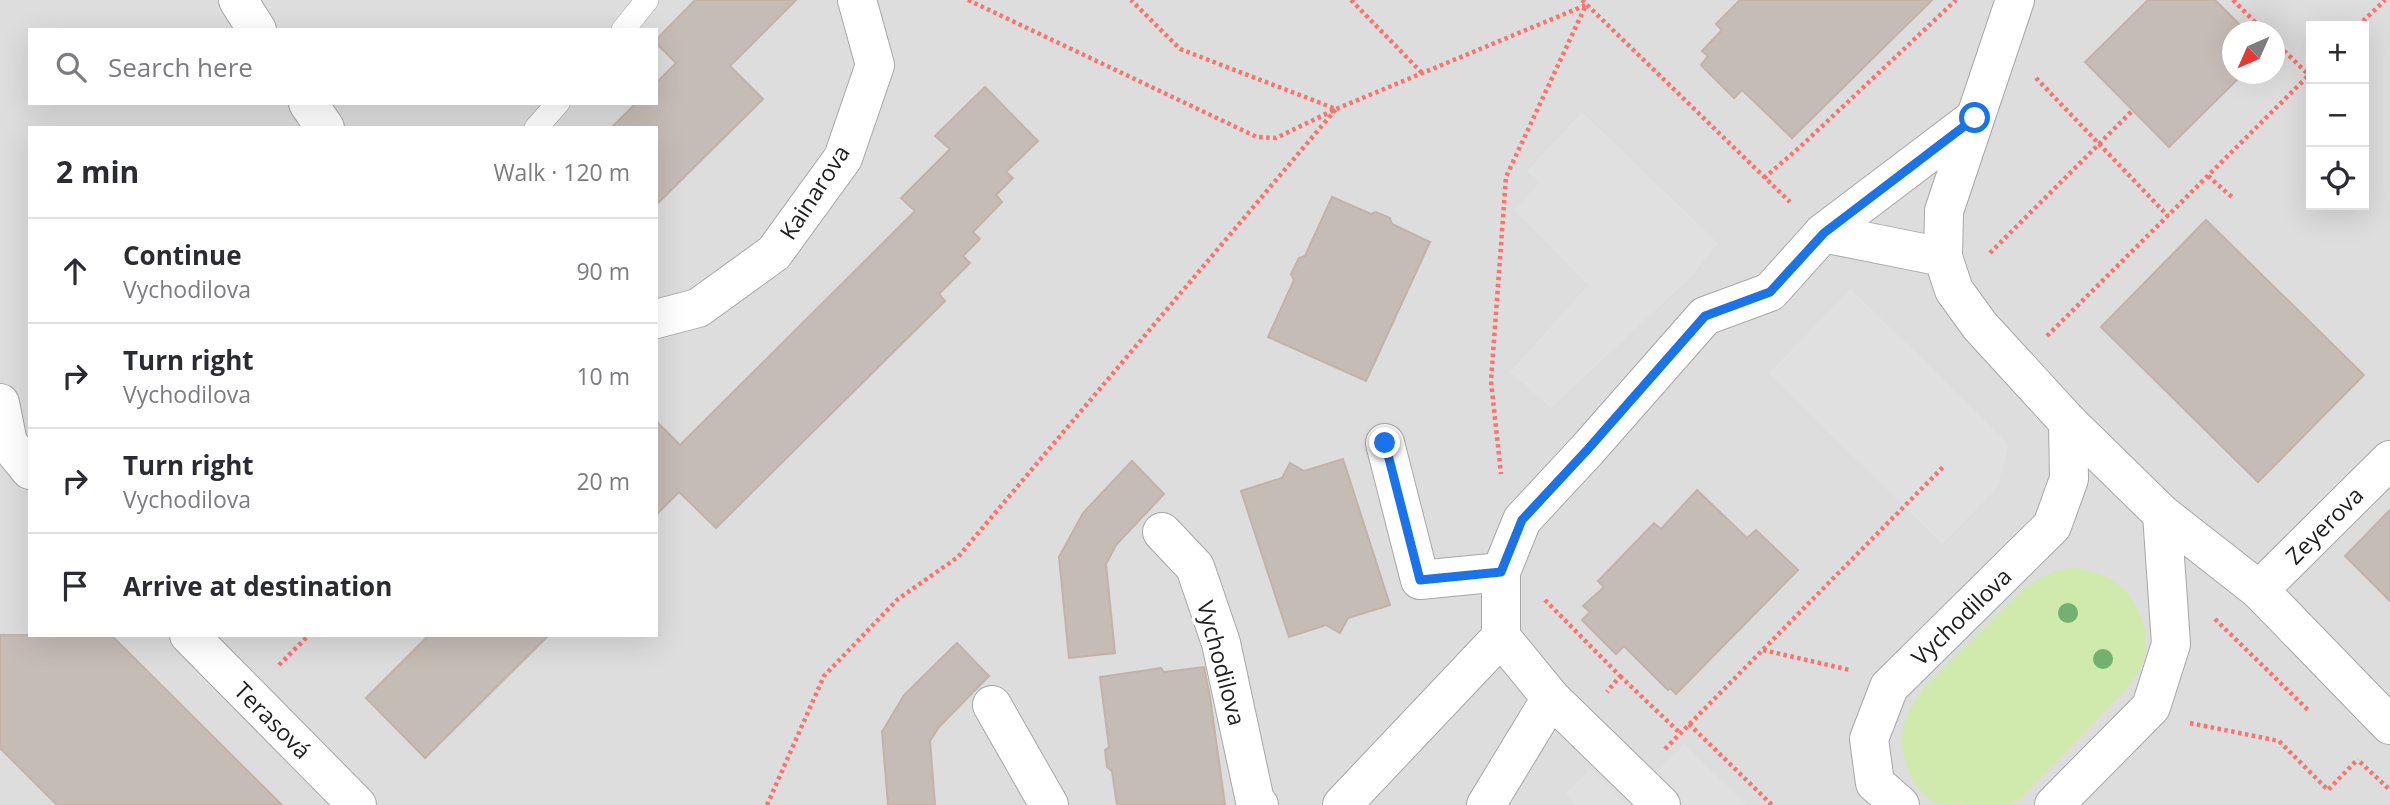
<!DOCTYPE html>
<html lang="en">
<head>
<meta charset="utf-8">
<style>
  :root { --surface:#fff; --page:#f2f2f3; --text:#2b2b33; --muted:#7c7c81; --line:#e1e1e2 }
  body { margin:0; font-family:"Open Sans",sans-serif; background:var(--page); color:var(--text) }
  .controls { position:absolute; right:21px; top:21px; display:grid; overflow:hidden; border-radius:0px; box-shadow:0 7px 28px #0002 }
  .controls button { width:63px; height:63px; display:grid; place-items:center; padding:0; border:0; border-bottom:2px solid var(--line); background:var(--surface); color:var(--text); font:35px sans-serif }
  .compass { position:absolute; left:2222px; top:21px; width:63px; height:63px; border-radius:50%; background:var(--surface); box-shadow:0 7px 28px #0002; rotate:225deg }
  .stop { position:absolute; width:21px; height:21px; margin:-16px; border:5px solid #1a73e8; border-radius:50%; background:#fff }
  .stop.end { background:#1a73e8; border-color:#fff; box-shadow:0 2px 7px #0008 }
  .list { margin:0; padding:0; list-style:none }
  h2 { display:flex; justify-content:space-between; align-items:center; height:91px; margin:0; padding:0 28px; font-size:30px }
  h2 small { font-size:23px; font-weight:400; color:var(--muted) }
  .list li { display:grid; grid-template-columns:46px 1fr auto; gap:21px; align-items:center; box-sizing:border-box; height:105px; padding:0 28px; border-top:2px solid var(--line) }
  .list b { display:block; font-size:26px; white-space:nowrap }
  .list p { margin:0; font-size:23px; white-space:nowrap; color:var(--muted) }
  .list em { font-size:23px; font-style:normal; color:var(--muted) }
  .icon { flex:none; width:38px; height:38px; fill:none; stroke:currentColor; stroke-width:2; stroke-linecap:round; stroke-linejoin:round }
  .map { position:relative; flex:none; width:2390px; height:805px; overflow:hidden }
  .search { position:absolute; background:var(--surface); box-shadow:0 7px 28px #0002; left:28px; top:28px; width:630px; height:77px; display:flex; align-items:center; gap:18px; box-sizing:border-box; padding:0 24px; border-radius:0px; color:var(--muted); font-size:26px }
  .panel { position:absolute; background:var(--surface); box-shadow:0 7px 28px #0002; left:28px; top:126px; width:630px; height:511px; border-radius:0px }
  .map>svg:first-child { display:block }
  .residential { fill:#dedddd; fill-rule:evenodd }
  .grass { fill:#cfeaac }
  .parking { fill:#e0e0e0 }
  .building { fill:#c5bcb5; stroke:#c2b2a8; stroke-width:2 }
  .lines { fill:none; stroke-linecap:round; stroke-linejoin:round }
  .service-casing { stroke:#a7a7a7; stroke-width:24 }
  .minor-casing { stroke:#a7a7a7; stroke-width:40 }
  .path { stroke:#fa736d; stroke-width:4.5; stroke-dasharray:3.5 3.5; stroke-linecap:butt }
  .service { stroke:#fff; stroke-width:23 }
  .minor { stroke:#fff; stroke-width:38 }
  .tree { fill:#72b16f }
  .route { stroke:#1a73e8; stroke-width:9 }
  .labels { text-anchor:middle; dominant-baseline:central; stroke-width:7; stroke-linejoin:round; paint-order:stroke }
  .street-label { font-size:23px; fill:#202020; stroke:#fff }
</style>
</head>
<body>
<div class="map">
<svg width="2390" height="805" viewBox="0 0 2390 805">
  <rect width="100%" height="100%" fill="#f0ece6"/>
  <path class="residential" d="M0 0H2390V805H0ZM2311 26H2364V205H2311ZM30 30H656V103H30ZM2232 32H2274V74H2232ZM30 128H656V635H30Z"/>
  <path class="grass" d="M2078 567C2090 571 2104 574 2114 581 2136 597 2150 626 2145 653 2143 668 2133 680 2124 692L2019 800 2009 805C1994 805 1951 805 1939 804 1910 793 1895 748 1905 721 1909 708 1916 698 1923 688L2023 589C2040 576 2056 569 2078 567Z"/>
  <g class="parking">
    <path d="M1582 112 1718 243 1692 276 1551 408 1510 372 1588 285 1514 210 1540 182 1527 171Z"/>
    <path d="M1851 289 2009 444 1998 487 1942 544 1769 373Z"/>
    <path d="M1684 744 1747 805H1576L1565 794 1590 769 1626 804Z"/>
  </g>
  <g class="building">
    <path d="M695 0H796L730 66 763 99 656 205V128H611L636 103H656V83L676 63 656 43V40Z"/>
    <path d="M1740 0H1932L1792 138 1742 90 1734 98 1701 65 1708 56 1702 51 1722 30 1716 24Z"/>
    <path d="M2148 0H2215L2247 32H2232V74H2243L2169 147 2085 62Z"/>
    <path d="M985 87 1038 141 1006 172 1013 178 996 195 1002 202 973 232 980 239 963 256 970 263 939 294 945 301 716 528 679 492 656 515V421L680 445 915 211 901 198 950 149 935 136Z"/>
    <path d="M1332 197 1371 214 1376 212 1390 218 1392 224 1430 242 1366 381 1268 337 1294 280 1291 274 1299 258 1305 256Z"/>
    <path d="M2206 220 2364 375 2258 482 2101 327Z"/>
    <path d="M1343 459 1390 605 1348 618 1340 633 1326 625 1289 637 1241 491 1282 478 1290 463 1304 471Z"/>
    <path d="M1132 461 1164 494 1116 545 1106 564 1115 653 1069 658 1059 557 1083 513Z"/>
    <path d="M1697 490 1747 538 1756 530 1798 570 1676 694 1670 688 1668 690 1624 646 1616 654 1582 620 1590 612 1583 606 1604 587 1598 581 1654 523 1661 529Z"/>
    <path d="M2390 510V601L2345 556Z"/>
    <path d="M0 635H111L282 805H57L0 748Z"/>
    <path d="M429 635H549L425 758 366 698Z"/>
    <path d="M957 643 989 676 939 727 930 741 935 805H888L882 732 904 695Z"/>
    <path d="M1204 667 1210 697 1225 805H1117L1112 771 1107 767 1105 750 1109 747 1100 677 1161 668 1164 672Z"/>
  </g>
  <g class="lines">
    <g class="service-casing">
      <g id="service">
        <path d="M623 30 647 0"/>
        <path d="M536 128 558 103"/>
      </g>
    </g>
    <g class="minor-casing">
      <g id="minor">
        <path d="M238 0 257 30"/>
        <path d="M2015 0 1944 211 1943 257 1954 290 1980 326 2068 422 2162 514 2259 590 2390 725"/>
        <path d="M308 103 325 128"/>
        <path d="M1823 233 1975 118"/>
        <path d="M656 319 698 308 774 253 843 158 875 65 857 0"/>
        <path d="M0 403 8 443 30 470"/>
        <path d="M1385 443 1420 580 1501 572"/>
        <path d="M1162 532 1195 567 1221 643 1255 801 1259 805"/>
        <path d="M2259 590 2390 460"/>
        <path d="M189 635 357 805"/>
        <path d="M992 705 1049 805"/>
        <path d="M1342 805 1501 637"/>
        <path d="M1486 805 1551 698"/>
        <path d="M1661 805 1551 698 1501 637V572L1522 520 1588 449 1705 316 1770 292 1823 233 1943 257"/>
        <path d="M1900 805 1875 783 1869 739 1889 687 2052 526 2069 479 2068 422"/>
        <path d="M2054 805 2151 707 2171 644 2162 514"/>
      </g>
    </g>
    <g class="path">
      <path d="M968 0 1257 137 1276 138 1336 109 1586 5 1506 177 1491 381 1501 474"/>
      <path d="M1351 0 1422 73"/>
      <path d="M1582 0 1790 202"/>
      <path d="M2233 0 2265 32"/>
      <path d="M2358 26 2385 0"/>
      <path d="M2274 41 2309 75"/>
      <path d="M2036 78 2168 216"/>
      <path d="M2208 176 2232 197"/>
      <path d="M1764 178 1800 147 1956 0"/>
      <path d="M1990 253 2133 110"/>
      <path d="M2047 336 2311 73"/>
      <path d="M1545 600 1620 676 1607 692"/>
      <path d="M2215 619 2309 711"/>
      <path d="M1763 650 1850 670"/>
      <path d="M279 665 309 635"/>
      <path d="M1620 676 1680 733"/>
      <path d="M2190 723 2279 741 2328 790 2358 759"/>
      <path d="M1689 724 1772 805"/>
      <path d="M1665 749 1943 467"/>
      <path d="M2360 762 2390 790"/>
      <path d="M767 805 824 676 898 599 958 557 1336 109 1180 49 1131 0"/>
    </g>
    <use href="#service" class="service"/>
    <use href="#minor" class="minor"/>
  </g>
  <g class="tree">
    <circle cx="2068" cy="613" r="10"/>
    <circle cx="2103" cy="659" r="10"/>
  </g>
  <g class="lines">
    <path class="route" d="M1385 443 1420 580 1501 572 1522 520 1588 449 1705 316 1770 292 1824 233 1975 118"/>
  </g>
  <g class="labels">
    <g class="street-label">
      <text transform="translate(814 192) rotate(-57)">Kainarova</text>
      <text transform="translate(2324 525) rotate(-45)">Zeyerova</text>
      <text transform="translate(1961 616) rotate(-44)">Vychodilova</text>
      <text transform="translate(1222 663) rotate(75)">Vychodilova</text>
      <text transform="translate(273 720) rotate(45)">Terasová</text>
    </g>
  </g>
</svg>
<div class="controls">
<button>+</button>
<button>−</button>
<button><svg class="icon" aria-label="locate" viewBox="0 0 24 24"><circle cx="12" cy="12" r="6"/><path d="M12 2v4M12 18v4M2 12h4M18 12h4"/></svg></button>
</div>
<svg class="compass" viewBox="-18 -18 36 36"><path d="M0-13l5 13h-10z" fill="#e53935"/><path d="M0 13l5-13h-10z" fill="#7c7c81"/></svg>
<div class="stop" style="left:1975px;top:118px"></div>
<div class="stop end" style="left:1385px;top:443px"></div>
<div class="search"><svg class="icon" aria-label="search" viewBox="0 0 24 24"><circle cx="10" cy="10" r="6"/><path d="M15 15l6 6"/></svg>Search here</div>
<section class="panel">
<h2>2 min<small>Walk · 120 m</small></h2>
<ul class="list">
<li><svg class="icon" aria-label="ahead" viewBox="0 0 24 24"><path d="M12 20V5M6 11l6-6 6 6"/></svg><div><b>Continue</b><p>Vychodilova</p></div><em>90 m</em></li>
<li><svg class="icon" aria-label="right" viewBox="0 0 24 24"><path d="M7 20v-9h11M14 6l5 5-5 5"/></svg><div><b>Turn right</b><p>Vychodilova</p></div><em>10 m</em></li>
<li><svg class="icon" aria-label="right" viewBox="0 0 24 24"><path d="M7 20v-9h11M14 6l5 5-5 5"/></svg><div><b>Turn right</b><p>Vychodilova</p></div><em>20 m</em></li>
<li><svg class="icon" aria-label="arrive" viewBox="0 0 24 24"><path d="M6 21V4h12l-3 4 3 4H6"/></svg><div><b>Arrive at destination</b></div></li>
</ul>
</section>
</div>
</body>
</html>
